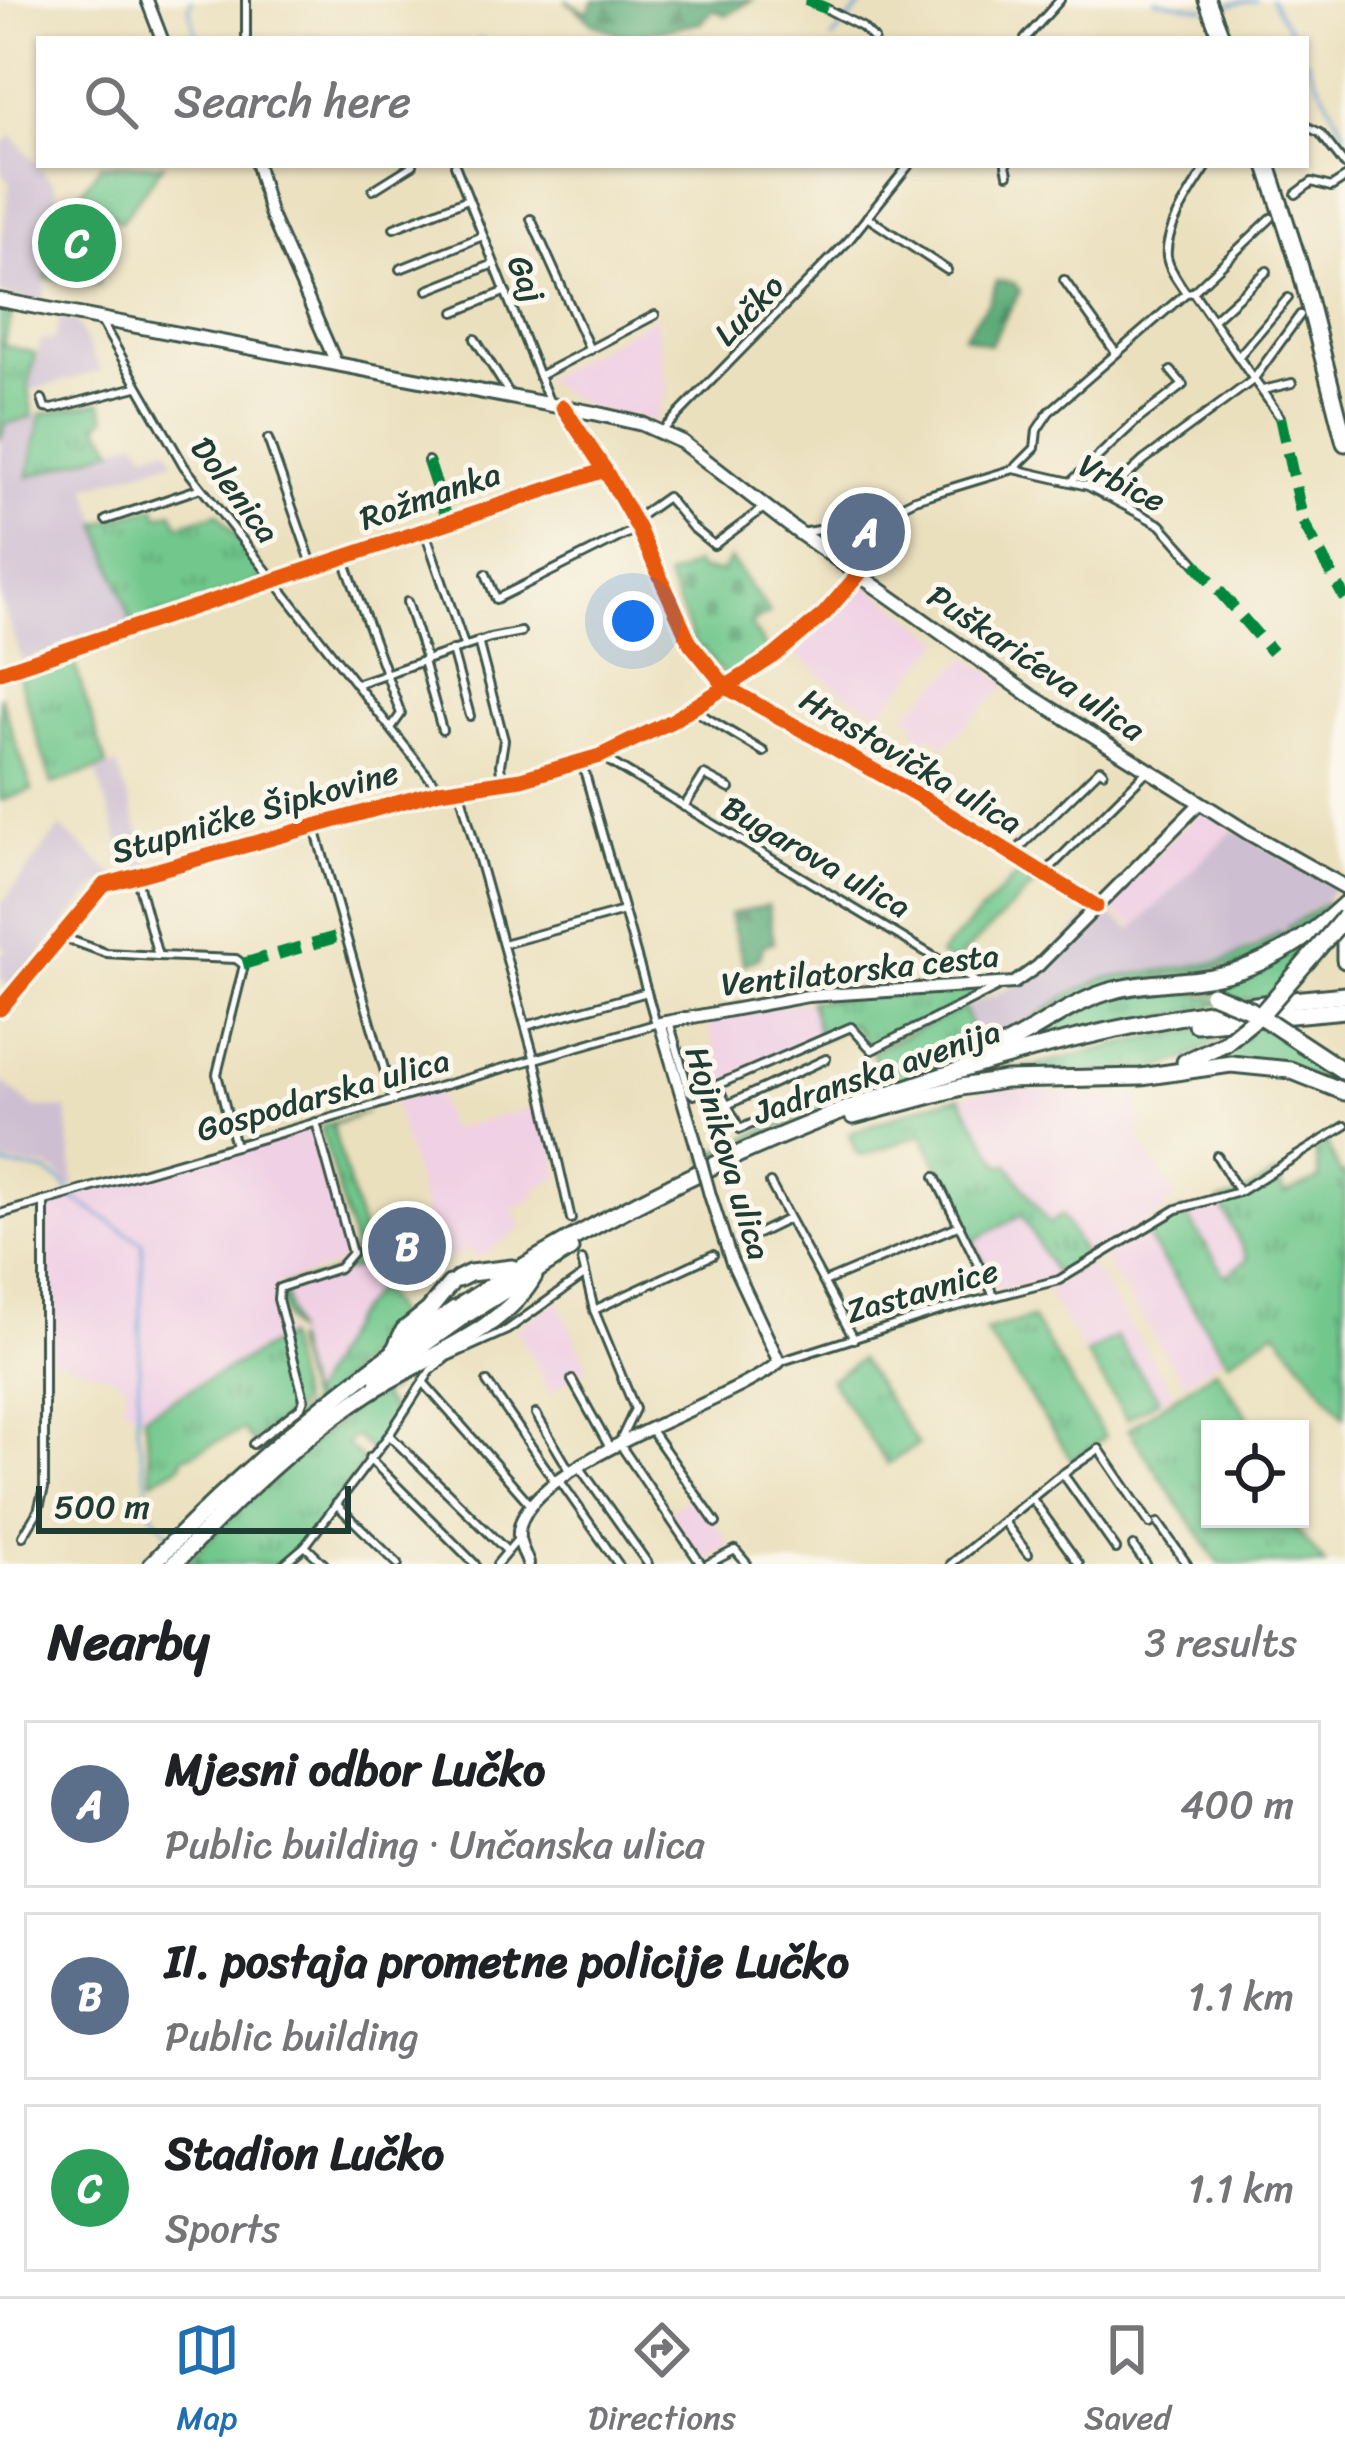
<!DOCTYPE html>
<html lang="en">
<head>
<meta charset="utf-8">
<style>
  :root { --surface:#fff; --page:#f2f2f2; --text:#202124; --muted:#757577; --line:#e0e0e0; --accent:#1f6fb2 }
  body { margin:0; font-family:Sriracha,sans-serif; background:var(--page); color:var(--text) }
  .controls { position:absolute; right:36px; bottom:36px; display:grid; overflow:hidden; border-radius:0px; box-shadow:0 3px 9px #0004 }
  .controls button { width:108px; height:108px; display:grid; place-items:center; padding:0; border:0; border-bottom:3px solid var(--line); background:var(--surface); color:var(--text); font:60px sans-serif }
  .scale { position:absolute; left:36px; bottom:30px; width:315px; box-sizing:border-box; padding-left:12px; border:6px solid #1f3d34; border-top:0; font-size:33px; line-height:42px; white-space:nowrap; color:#1f3d34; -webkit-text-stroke:9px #fbf7ec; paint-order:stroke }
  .you { position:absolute; left:633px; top:621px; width:42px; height:42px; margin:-30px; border:9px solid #fff; border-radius:50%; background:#1a73e8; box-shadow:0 0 0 18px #1a73e833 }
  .badge { display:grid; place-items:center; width:78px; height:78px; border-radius:50%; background:var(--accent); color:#fff; font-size:39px; font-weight:700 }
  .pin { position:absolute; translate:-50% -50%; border:6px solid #fff; box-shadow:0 3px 12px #0006 }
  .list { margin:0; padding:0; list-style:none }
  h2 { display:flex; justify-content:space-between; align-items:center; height:156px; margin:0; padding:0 48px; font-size:51px }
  h2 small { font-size:39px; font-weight:400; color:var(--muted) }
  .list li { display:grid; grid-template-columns:78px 1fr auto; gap:36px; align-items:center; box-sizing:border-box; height:168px; margin:0 24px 24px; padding:0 24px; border:3px solid var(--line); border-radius:0px }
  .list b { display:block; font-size:45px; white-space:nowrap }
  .list p { margin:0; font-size:39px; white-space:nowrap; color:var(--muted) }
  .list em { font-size:39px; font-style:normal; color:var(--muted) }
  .icon { flex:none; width:66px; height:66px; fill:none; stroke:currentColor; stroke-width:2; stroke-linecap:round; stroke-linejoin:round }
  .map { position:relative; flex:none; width:1345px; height:1564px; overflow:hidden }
  .search { position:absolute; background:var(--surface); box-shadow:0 3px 9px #0004; left:36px; right:36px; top:36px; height:132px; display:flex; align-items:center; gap:30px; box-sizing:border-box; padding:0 42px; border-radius:0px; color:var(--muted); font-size:45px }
  .sheet { height:732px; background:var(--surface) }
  nav { display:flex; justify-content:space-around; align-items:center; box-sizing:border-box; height:168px; border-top:3px solid var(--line); background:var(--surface); font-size:33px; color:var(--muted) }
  nav a { display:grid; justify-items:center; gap:6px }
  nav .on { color:var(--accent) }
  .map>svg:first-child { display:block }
  .built { fill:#f0d0e4 }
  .industrial { fill:#cebed1 }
  .grass { fill:url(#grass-tufts); stroke:#488260; stroke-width:3 }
  .forest { fill:url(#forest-firs); stroke:#3e7456; stroke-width:3 }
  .cemetery { fill:url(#cemetery-stones); stroke:#488260; stroke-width:3 }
  .green { fill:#71c78c; stroke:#488260; stroke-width:3 }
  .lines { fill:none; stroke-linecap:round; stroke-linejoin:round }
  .stream { stroke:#64a2d6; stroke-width:3 }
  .minor-casing { stroke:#3e5549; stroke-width:12 }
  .secondary-casing { stroke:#3e5549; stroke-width:16 }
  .primary-casing { stroke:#3e5549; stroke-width:18 }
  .motorway-casing { stroke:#3e5549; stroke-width:21 }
  .minor { stroke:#fff; stroke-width:6 }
  .secondary { stroke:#fff; stroke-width:10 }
  .primary { stroke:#fff; stroke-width:12 }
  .motorway { stroke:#fff; stroke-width:15 }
  .secondary-bridge-casing { stroke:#3e5549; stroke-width:16; stroke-linecap:butt }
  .motorway-bridge-casing { stroke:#3e5549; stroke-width:21; stroke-linecap:butt }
  .secondary-bridge { stroke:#fff; stroke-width:10 }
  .motorway-bridge { stroke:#fff; stroke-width:15 }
  .quiet { stroke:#00873e; stroke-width:12; stroke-dasharray:24 12; stroke-linecap:butt }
  .cycleway-casing { stroke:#fbf7ec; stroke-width:22 }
  .cycleway { stroke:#e8590c; stroke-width:15 }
  .labels { text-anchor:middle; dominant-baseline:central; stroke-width:10; stroke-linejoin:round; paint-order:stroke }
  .street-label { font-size:33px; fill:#1f3d34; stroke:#fbf7ec }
</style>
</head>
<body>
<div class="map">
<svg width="1345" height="1564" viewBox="0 0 1345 1564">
  <defs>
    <pattern id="grass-tufts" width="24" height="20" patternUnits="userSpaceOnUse" patternTransform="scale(3)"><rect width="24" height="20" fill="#71c78c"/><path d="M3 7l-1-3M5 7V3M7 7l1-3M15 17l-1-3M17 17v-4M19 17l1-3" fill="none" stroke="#5ca373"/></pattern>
    <pattern id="forest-firs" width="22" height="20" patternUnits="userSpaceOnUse" patternTransform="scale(3)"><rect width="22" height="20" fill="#5cac78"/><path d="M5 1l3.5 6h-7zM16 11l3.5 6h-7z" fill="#4b8d63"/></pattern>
    <pattern id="cemetery-stones" width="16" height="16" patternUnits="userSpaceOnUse" patternTransform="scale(3)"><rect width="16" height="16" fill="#71c78c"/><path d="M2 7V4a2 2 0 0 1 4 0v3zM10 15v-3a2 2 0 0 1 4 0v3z" fill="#5ca373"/></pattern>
  </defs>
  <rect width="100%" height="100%" fill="#fbf7ec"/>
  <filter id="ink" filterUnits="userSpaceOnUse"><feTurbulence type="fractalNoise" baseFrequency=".00833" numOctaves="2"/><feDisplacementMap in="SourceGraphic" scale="24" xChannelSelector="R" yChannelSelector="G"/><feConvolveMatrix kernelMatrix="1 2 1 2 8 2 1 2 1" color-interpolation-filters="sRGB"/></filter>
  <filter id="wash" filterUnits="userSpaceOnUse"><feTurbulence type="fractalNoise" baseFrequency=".004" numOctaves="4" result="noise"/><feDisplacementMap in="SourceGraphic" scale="48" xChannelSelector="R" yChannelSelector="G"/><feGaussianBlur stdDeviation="2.7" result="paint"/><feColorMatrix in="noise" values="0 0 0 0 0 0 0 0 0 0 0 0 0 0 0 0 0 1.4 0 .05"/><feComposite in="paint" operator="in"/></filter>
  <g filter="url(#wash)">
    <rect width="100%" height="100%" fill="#ebe0be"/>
    <g class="built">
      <path d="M656 316 667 390 654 422 585 407 543 379Z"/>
      <path d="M862 581 944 641 880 712 842 692 791 650Z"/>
      <path d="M967 657 1007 684 944 746 932 734 927 738 912 729 917 723 905 715Z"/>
      <path d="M1206 813 1234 829 1136 927 1109 910 1106 906 1173 837 1197 816Z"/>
      <path d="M810 1002 820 1039 724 1082 706 1019Z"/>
      <path d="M1027 1088 1102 1099 1139 1096V1139L1176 1198 1166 1205V1210L1087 1255 1063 1216 1049 1224 1008 1164 1001 1167 960 1097 988 1090Z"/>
      <path d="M436 1089 448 1130 546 1104 560 1177 535 1189 538 1197 513 1208 522 1229 479 1257 467 1250 448 1261 432 1236 394 1101Z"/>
      <path d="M310 1129 316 1135 347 1252 339 1264 276 1285 274 1296 285 1338 143 1416 124 1408 126 1386 117 1378 49 1357 47 1209 53 1202Z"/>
      <path d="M1219 1201 1248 1259 1226 1277 1183 1210Z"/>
      <path d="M1023 1215 1057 1278 998 1290 973 1241Z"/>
      <path d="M1144 1232 1225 1356 1184 1383 1102 1257Z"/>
      <path d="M370 1264 377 1288 356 1311 307 1399 282 1289Z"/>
      <path d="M1090 1265 1174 1393 1161 1401 1116 1338 1086 1354 1045 1290Z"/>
      <path d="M558 1299 588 1367 551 1393 516 1329Z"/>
      <path d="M693 1494 730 1545 704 1561 669 1511Z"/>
    </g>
    <g class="industrial">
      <path d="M12 135 57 188 43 303 0 294V253L10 182 0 170V147Z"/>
      <path d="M60 317 75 319 101 371 28 391 41 340H54Z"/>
      <path d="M41 414 29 477 137 440 146 452 168 447 175 460 87 487 133 626 22 661 0 597V449L6 424Z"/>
      <path d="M117 765 150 865 129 871 96 772Z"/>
      <path d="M60 827 117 878 103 882 88 896 14 989 0 979V956L6 948 0 943V906Z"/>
      <path d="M1234 829 1334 887 1326 899 1278 933 1222 962 1103 979 1058 1001 1010 1034 970 1052V1024L964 1008 1021 983 1098 908 1132 930Z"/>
      <path d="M0 1080 33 1107 67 1109 74 1187 69 1189 59 1174 47 1167 0 1162Z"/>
    </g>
    <g class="grass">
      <path d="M4 306 14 307 3 345 35 353 28 391 33 416 6 424 0 440V312Z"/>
      <path d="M101 402 106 418 97 424 115 449 28 477 41 414Z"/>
      <path d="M155 507 158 516 172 512 179 525 218 513 267 578 133 626 98 524Z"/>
      <path d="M70 650 107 766 52 784 16 668Z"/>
      <path d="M0 695 32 790 0 801Z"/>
      <path d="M1025 867 1042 877 954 963 939 955Z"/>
      <path d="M1326 903 1338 908 1253 962 1144 981 986 1052 851 1098 705 1161 704 1158 774 1124 882 1081 872 1052 964 1008 970 1024V1051L1010 1034 1067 996 1103 979 1222 962 1254 949 1281 932 1285 936 1287 928Z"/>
      <path d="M1331 922 1272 997 1242 1001 1181 985 1206 982Z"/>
      <path d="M1149 990 1194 993 1226 1003 1005 1052C1051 1024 1095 997 1149 990Z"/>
      <path d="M968 991 984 993 870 1048 852 1024 820 1039 810 1001Z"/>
      <path d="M1259 1021 1345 1075V1090L1323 1079 1201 1060Z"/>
      <path d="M1245 1023 1185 1060 1152 1070 986 1077 1151 1037Z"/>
      <path d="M960 1097 1001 1166 1008 1164 1049 1224 1062 1215 1087 1260 1057 1278 1022 1215 973 1241 989 1273 985 1274 967 1235 971 1232 922 1134 862 1156 857 1154 850 1133 928 1104Z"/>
      <path d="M368 1112 332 1125 378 1286 399 1320 432 1298 434 1291 436 1294C424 1314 402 1323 384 1337 353 1364 293 1445 253 1447L313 1401 307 1400 293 1346V1339L308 1399 350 1321 376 1289 369 1264 284 1288 293 1331C284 1321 277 1297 285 1285 310 1278 350 1277 354 1247L322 1130 323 1126Z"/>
      <path d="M1326 1142 1341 1175 1345 1173V1417L1276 1330 1228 1361 1144 1232 1183 1210 1226 1276 1248 1259 1219 1201 1239 1196 1276 1174 1285 1194 1320 1179 1315 1151Z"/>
      <path d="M1032 1318 1105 1437 1072 1460 985 1331Z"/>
      <path d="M285 1337 300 1404 252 1441 243 1430 183 1458 181 1465 152 1481 144 1415Z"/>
      <path d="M1116 1337 1159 1399 1127 1419 1086 1354Z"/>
      <path d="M860 1359 918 1445 887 1464 830 1380Z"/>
      <path d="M1216 1369 1256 1429H1210V1519H1288L1325 1564H1219L1128 1429Z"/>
      <path d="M390 1387 392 1389 380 1396 398 1418 372 1452 355 1436 346 1444 364 1462 311 1535 282 1564H202L198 1558V1564H184L257 1491 273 1480 278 1471 367 1398Z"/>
    </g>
    <g class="forest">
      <path d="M566 0 587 13 594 0H752L727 15 713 10 700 23 624 37 594 24Z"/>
      <path d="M997 281 1014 283 1020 291 990 345 963 336 989 302Z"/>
      <path d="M768 905 774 942 764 945 758 959 744 964 729 914Z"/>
    </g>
    <path class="cemetery" d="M730 559 770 613 750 624 768 651 725 678 703 648 697 649 667 578 695 564 699 570 721 572Z"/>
    <path class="green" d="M101 165H163L121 222 106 212 98 284 46 278 56 200 98 206 81 192Z"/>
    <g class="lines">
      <g class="stream">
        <path d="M191 0 189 9 198 39"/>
        <path d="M1155 0 1206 9"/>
        <path d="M1271 0 1295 39"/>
        <path d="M1216 7 1256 0"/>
        <path d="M313 39H322"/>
        <path d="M479 39H482"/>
        <path d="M832 39 866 0"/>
        <path d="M1306 59 1345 133"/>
        <path d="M0 1165 46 1172 63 1183 73 1198 143 1243 137 1428 152 1513 172 1538"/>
      </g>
    </g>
  </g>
  <g filter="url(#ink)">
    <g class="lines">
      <g class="minor-casing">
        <g id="minor">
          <path d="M827 9 862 27 874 39"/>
          <path d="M246 39V0"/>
          <path d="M1025 39 1060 0"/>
          <path d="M1306 126 1320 133 1345 165"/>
          <path d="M455 165 549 401"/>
          <path d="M1006 165 1008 174"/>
          <path d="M1208 165C1193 188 1164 229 1167 257 1169 270 1179 282 1186 293L1193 292 1280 417"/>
          <path d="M373 190 413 165"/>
          <path d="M1296 194 1312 182 1331 187 1345 178"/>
          <path d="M867 217 947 270"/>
          <path d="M531 219 590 350"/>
          <path d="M394 228 468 199"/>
          <path d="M400 269 483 236"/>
          <path d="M1064 280 1116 353"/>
          <path d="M428 290 494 264"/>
          <path d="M1193 292 1271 218"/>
          <path d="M455 312 504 292"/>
          <path d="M99 318 184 466 440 791"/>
          <path d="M1214 319 1267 271"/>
          <path d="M475 339 509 393"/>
          <path d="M1239 356 1288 298"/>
          <path d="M539 376 655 315"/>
          <path d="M1263 390 1292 383"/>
          <path d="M42 399 45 408 52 409 136 387"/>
          <path d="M565 410 605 470 638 528 690 643 726 687 921 797 1096 906"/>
          <path d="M662 431 849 240 909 165"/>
          <path d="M268 439 313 567"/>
          <path d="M428 461 448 521"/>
          <path d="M1014 469 1088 486 1161 525 1195 563"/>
          <path d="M1073 480 1136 421 1183 385 1171 371"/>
          <path d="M1105 496 1144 460 1253 380 1300 315"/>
          <path d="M106 520 201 488"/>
          <path d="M633 521 667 497 692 527 714 545 765 507"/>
          <path d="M424 529 464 645"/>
          <path d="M806 532 869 522 915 499 1014 469 1035 448 1037 430 1049 412 1186 293"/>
          <path d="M343 557 401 714 391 728"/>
          <path d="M486 574 496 599 638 528"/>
          <path d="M407 602 426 659"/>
          <path d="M478 641 504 740 500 765 502 782"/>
          <path d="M452 650 470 716"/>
          <path d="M423 661 442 730"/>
          <path d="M0 672 605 470"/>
          <path d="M356 684 490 638 521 632"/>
          <path d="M692 709 764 752"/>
          <path d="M602 757 981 985"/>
          <path d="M582 763 656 1024"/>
          <path d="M459 788 536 1064 571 1219"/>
          <path d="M684 807 704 775 730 789"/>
          <path d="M315 828 393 1100"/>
          <path d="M1011 856 1100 769 1103 772"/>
          <path d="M1044 874 1148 770"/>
          <path d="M59 936 106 953 158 956 136 875"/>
          <path d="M503 944 624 911"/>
          <path d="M158 956 236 959 244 965 217 1074 235 1146"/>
          <path d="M0 1009 104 885 440 791 521 779 600 756 672 721 774 656 824 614 857 577"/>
          <path d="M669 1021 689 1091 694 1095 851 1027 872 1050 996 988"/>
          <path d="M526 1026 647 992"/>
          <path d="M717 1086 740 1129 874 1069"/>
          <path d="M727 1105 826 1059"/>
          <path d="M1217 1156 1239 1192 1345 1126"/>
          <path d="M935 1177 994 1296"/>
          <path d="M770 1183 854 1339"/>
          <path d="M0 1214 659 1023"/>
          <path d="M741 1242 788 1219"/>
          <path d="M582 1260 594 1310 635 1409 619 1443 701 1564"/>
          <path d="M824 1282 960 1225"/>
          <path d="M594 1310 713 1255"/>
          <path d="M779 1362 946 1309 1059 1280 1177 1209 1239 1192"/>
          <path d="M572 1380 610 1448"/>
          <path d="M487 1382 554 1480"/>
          <path d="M424 1383 530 1504"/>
          <path d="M536 1414 570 1471"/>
          <path d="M651 1430 716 1523"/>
          <path d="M389 1435 507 1551"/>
          <path d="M253 1444 301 1407 304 1399 278 1299 279 1288 339 1268 352 1253 316 1122"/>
          <path d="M369 1458 475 1564"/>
          <path d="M581 1469 648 1564"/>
          <path d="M1063 1474 1116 1549"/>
          <path d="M558 1478 618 1564"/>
          <path d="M1033 1500 1079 1564"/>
          <path d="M336 1504 398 1564"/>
          <path d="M1005 1523 1028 1554"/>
          <path d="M1158 1523 1187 1564"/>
          <path d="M23 1536 38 1511 44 1488V1201"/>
          <path d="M305 1546 324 1564"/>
          <path d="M1133 1546 1146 1564"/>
          <path d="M284 1564 305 1546 389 1435 431 1370 447 1357 507 1330 584 1275"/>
          <path d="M497 1564 518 1539"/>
          <path d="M708 1564 735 1550 747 1564"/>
          <path d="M951 1564 1055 1479 1099 1449 1150 1524"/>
        </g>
      </g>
      <g class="secondary-casing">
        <g id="secondary">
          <path d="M147 0 162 39"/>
          <path d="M257 165 270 213 336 363"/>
          <path d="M698 1151 660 1023 808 996 1014 983 1038 966 1200 803"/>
          <path d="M528 1564C526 1556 520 1546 519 1538 512 1466 733 1404 779 1362L731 1260 710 1195"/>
        </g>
      </g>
      <g class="primary-casing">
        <path id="primary" d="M0 300 594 413 642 424 682 442 794 529 1031 696 1247 832 1345 887"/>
      </g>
      <g class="motorway-casing">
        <g id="motorway">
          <path d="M1207 0 1222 39"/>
          <path d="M1267 165 1300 267 1345 443"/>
          <path d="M1345 935V960"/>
          <path d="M1196 1024 1345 1010"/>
          <path d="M1289 1035 1345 1072"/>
          <path d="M984 1055C1027 1038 1063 1006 1107 992 1137 983 1169 983 1199 979 1256 972 1304 943 1345 904"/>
          <path d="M1185 1062 1225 1043"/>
          <path d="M853 1116 961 1087 1005 1080 1141 1077 1231 1064 1290 1070 1345 1092"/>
          <path d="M458 1279 470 1273 512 1268"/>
          <path d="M463 1304C729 1133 1029 1021 1345 995"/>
          <path d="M469 1313 570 1249"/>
          <path d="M395 1349 404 1330 429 1310 450 1284"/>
          <path d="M378 1377 461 1318"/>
          <path d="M152 1564C243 1468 346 1384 455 1309"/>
          <path d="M174 1564C231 1503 298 1438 369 1392 421 1358 503 1332 534 1276"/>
        </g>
      </g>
      <use href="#minor" class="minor"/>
      <use href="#secondary" class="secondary"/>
      <use href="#primary" class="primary"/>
      <use href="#motorway" class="motorway"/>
      <g class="secondary-bridge-casing">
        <path id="secondary-bridge" d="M698 1151 710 1195"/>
      </g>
      <g class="motorway-bridge-casing">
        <g id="motorway-bridge">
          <path d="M1212 994 1251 1010 1289 1035"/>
          <path d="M1225 1043 1263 1012 1345 917"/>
        </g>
      </g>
      <use href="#secondary-bridge" class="secondary-bridge"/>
      <use href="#motorway-bridge" class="motorway-bridge"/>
      <g class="quiet">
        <path d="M806 0 827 9"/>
        <path d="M1280 417 1303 522 1345 599"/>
        <path d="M428 461 448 521"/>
        <path d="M1195 563 1272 652"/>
        <path d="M243 964 346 934"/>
      </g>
      <g class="cycleway-casing">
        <g id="cycleway">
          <path d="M563 407 605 470 638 528 690 643 726 687 921 797 1096 906"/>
          <path d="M0 672 605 470"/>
          <path d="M0 1009 104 885 440 791 521 779 600 756 672 721 774 656 824 614 859 574"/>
        </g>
      </g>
      <use href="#cycleway" class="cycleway"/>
    </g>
  </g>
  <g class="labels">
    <g class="street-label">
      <text transform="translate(526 279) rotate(68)">Gaj</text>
      <text transform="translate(749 310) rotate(-46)">Lučko</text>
      <text transform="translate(1122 483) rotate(26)">Vrbice</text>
      <text transform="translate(235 490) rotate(53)">Dolenica</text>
      <text transform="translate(430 496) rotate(-19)">Rožmanka</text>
      <text transform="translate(1036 663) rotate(34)">Puškarićeva ulica</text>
      <text transform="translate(911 761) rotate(31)">Hrastovička ulica</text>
      <text transform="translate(255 812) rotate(-16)">Stupničke Šipkovine</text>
      <text transform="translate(816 857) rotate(30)">Bugarova ulica</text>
      <text transform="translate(860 970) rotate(-6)">Ventilatorska cesta</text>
      <text transform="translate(877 1072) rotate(-19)">Jadranska avenija</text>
      <text transform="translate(323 1095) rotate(-16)">Gospodarska ulica</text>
      <text transform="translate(728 1153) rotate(73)">Hojnikova ulica</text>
      <text transform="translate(922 1291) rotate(-16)">Zastavnice</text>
    </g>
  </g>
</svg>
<div class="controls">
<button><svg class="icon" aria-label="locate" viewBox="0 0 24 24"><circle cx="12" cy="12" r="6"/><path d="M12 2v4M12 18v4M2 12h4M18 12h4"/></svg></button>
</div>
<div class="scale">500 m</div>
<div class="you"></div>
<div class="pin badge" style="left:866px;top:532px;background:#5c6f8a">A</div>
<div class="pin badge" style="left:407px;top:1246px;background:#5c6f8a">B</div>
<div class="pin badge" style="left:77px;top:243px;background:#2e9e5b">C</div>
<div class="search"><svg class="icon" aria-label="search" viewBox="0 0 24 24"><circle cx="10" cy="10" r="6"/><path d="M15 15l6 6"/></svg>Search here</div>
</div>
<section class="sheet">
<h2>Nearby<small>3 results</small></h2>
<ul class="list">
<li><span class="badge" style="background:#5c6f8a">A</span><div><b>Mjesni odbor Lučko</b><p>Public building · Unčanska ulica</p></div><em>400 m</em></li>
<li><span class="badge" style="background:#5c6f8a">B</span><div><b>II. postaja prometne policije Lučko</b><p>Public building</p></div><em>1.1 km</em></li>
<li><span class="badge" style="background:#2e9e5b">C</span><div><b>Stadion Lučko</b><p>Sports</p></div><em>1.1 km</em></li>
</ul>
</section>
<nav>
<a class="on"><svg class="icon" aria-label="map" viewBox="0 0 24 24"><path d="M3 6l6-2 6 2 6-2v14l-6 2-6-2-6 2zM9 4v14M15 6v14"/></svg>Map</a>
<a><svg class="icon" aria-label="directions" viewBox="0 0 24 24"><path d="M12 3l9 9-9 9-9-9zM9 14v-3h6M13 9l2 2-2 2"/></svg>Directions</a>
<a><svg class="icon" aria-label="saved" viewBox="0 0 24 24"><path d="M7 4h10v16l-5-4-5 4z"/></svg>Saved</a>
</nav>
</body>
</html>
